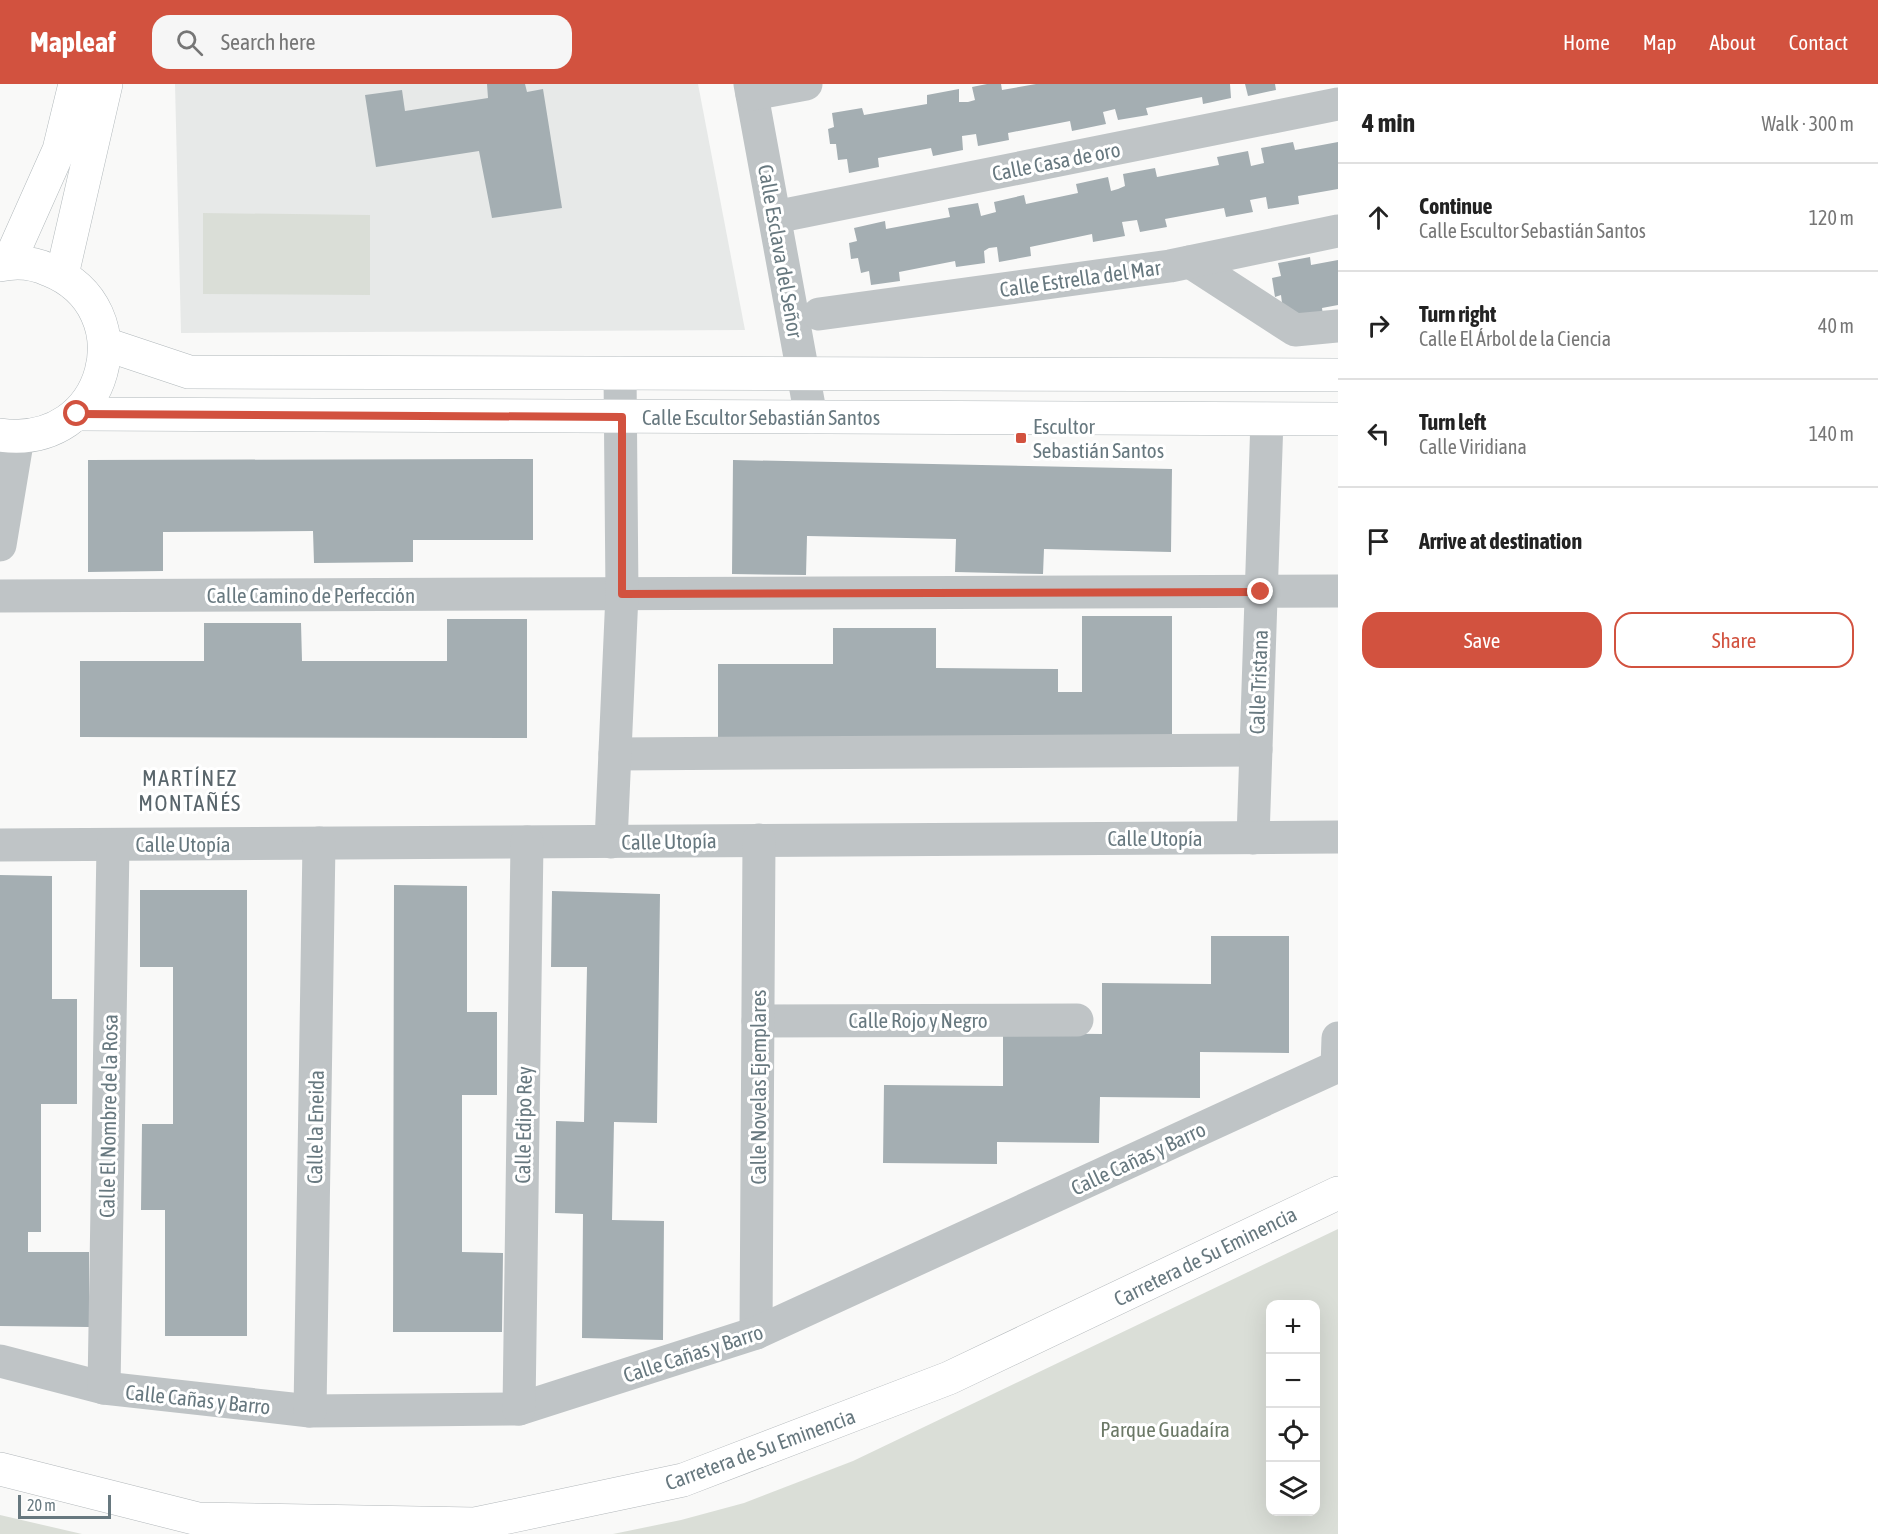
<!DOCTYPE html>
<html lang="en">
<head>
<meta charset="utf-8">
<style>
  :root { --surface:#fff; --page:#f6f6f6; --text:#222; --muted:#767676; --line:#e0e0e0; --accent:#d2523f }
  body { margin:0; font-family:"Asap Condensed",sans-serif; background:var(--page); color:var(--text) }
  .controls { position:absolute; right:18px; bottom:18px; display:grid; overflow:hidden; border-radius:12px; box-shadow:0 6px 24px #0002 }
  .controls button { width:54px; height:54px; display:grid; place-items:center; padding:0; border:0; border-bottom:2px solid var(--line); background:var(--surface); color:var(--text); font:30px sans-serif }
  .scale { position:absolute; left:18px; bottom:15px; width:93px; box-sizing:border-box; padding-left:6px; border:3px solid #67787f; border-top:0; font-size:16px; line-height:21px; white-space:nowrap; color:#67787f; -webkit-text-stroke:4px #fff; paint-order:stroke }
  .stop { position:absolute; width:18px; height:18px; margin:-14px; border:4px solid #d2523f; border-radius:50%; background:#fff }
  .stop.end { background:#d2523f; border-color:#fff; box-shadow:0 2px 6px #0008 }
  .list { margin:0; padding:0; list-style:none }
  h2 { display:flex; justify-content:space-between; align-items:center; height:78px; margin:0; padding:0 24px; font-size:26px }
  h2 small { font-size:20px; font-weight:400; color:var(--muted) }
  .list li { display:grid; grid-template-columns:39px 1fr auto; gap:18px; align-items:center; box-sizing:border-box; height:108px; padding:0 24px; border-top:2px solid var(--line) }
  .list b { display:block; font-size:22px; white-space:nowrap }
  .list p { margin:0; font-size:20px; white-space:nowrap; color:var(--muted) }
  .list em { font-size:20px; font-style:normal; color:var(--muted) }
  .actions { display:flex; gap:12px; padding:18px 24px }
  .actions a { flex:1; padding:14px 0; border:2px solid var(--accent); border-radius:18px; text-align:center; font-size:21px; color:var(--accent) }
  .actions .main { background:var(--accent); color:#fff }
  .icon { flex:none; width:33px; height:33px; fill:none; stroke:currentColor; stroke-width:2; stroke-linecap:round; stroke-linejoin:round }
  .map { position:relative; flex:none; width:1338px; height:1450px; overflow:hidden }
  header { display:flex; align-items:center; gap:36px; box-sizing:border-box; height:84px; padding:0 30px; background:var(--accent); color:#fff }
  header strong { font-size:28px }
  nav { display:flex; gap:33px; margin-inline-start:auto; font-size:21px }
  .search { width:420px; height:54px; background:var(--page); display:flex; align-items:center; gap:15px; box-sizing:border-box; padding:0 21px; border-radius:18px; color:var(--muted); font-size:22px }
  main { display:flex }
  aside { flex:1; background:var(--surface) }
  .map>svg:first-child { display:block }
  .built { fill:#e7e9e8 }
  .green { fill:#daded7; fill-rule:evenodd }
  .building { fill:#a4aeb2 }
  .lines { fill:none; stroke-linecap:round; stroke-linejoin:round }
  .secondary-casing { stroke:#b1b8bb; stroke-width:34 }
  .primary-casing { stroke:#b3b8bb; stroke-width:34 }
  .street { stroke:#bfc4c6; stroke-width:33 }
  .secondary { stroke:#fff; stroke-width:33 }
  .primary { stroke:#fff; stroke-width:33 }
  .route { stroke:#d2523f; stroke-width:8 }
  .poi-dot { fill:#d2523f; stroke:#fff; stroke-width:2 }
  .labels { text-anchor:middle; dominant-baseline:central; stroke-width:6; stroke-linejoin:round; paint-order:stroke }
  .street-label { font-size:21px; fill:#67787f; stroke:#fff }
  .poi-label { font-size:21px; fill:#67787f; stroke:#fff; text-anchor:start }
  .park-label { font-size:21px; fill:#6b7866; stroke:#fff }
  .neighbourhood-label { font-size:22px; letter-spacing:1.5px; fill:#59656b; stroke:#fff }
</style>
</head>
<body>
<header>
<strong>Mapleaf</strong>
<div class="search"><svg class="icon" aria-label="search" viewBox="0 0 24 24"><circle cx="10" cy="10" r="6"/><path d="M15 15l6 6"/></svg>Search here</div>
<nav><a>Home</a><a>Map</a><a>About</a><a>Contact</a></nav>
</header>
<main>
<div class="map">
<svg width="1338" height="1450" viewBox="0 0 1338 1450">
  <rect width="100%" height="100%" fill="#f9f9f8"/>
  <path class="built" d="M175 0H698L745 246 181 249Z"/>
  <g class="green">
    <path d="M203 129 370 131V211L203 210Z"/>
    <path d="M1338 1145V1450H613L681 1436 744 1419 853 1377ZM1270 1220H1316V1428H1270Z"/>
    <path d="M0 1431 82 1450H0Z"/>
  </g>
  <g class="building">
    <path d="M487 0H525L527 8 543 5 562 124 492 134 479 67 376 83 365 11 402 6 405 27 488 14Z"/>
    <path d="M987 0H1001L1002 6 1036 0H1230L1231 14 1203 20 1202 13 1146 24 1148 31 1118 36 1115 25 1103 28 1106 40 1072 47 1070 37 1008 49 1009 56 978 62 976 50 962 52 963 66 933 72 931 64 878 74 879 83 849 89 847 75 838 76 836 60H830L828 45 834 43 832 29 862 24 864 31 927 20V11L959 5V18H968L975 16 972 3Z"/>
    <path d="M1245 0H1275L1276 6 1248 12Z"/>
    <path d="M1293 58 1295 66 1338 58V105L1298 112 1299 120 1268 125 1266 113 1250 116 1253 128 1226 133 1224 124 1165 135 1167 143 1140 148 1137 136 1122 138 1125 152 1093 158 1092 150 1030 163 1031 172 999 178 997 163 989 164 984 167 985 179 956 183 955 177 899 188 900 197 871 201 869 187 861 189 858 174 851 175 849 159 857 157 854 144 885 137 886 145 950 133 948 124 978 119 981 132 996 128 994 118 1024 111 1026 120 1078 109 1076 100 1108 93 1111 107 1118 105 1125 102 1123 90 1155 84 1157 93 1219 81 1217 73 1248 67 1251 82 1264 79 1261 64Z"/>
    <path d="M1310 173 1311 181 1338 176V221L1322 224 1323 232 1294 237 1283 227 1281 211 1275 213 1272 194 1281 192 1278 179Z"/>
    <path d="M533 375V456H413V478L314 479 313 447 163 448V487L88 488V376Z"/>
    <path d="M733 376 1172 385 1171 468 1044 465 1043 490 955 488 956 455 807 452 806 491 732 490Z"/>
    <path d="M1082 532H1172V659L718 658V580H833V544H936V584L1058 585V608H1082Z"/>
    <path d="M447 535H527V654L80 653V577H204V539H301L302 577H447Z"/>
    <path d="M0 791 52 792V915H77V1020H41V1148H28V1168H89V1243L0 1242Z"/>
    <path d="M394 801 467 802V928H497V1011H462V1168L503 1169 502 1248H393Z"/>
    <path d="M140 806H247V1252H165V1126H141L142 1040H173V883H140Z"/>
    <path d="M552 807 660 810 657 1039 614 1038 612 1136 664 1137 663 1256 582 1254 583 1130 555 1129 556 1037 584 1038 587 883H551Z"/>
    <path d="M1211 852H1289V969L1200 968V1014L1100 1013 1099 1059 997 1058V1080L883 1079 884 1001 1003 1002V949L1102 950V899L1211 900Z"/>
  </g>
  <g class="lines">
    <g class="secondary-casing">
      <g id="secondary">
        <path d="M9 178 59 66 75 0"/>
        <path d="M0 181C17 177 34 179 49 186 144 224 109 366 0 351"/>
        <path d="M62 191 106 0"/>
        <path d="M105 260 189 288 1338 291"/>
        <path d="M77 330 1338 335"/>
      </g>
    </g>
    <g class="primary-casing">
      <path id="primary" d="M0 1385 198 1435 475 1440 683 1396 949 1294 1338 1109"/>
    </g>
    <g class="street">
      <path d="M750 0 811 333"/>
      <path d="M752 10 806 0"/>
      <path d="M775 133 1338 20"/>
      <path d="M1190 178 1295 246 1338 242"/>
      <path d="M819 230 1170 182 1338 147"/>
      <path d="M0 461 18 353"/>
      <path d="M0 512 1338 507"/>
      <path d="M615 670 1256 666"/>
      <path d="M1253 754 1267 335"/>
      <path d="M611 758 622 510 620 289"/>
      <path d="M0 761 1338 753"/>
      <path d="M758 937 1077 936"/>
      <path d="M1337 983 1338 954"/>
      <path d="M756 1249 759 756"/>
      <path d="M0 1277 104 1304 310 1327 519 1325 756 1249 1338 982"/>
      <path d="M104 1304 113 761"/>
      <path d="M519 1325 527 758"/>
      <path d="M310 1327 319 759"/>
    </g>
    <use href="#secondary" class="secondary"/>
    <use href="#primary" class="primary"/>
  </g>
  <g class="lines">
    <path class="route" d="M77 330 622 333V510L1261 508"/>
  </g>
  <rect class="poi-dot" x="1015" y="348" width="12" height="12" rx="3"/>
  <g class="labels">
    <g class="street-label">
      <text transform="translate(1056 77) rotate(-11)">Calle Casa de oro</text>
      <text transform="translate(781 167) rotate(80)">Calle Esclava del Señor</text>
      <text transform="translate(1080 194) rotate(-8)">Calle Estrella del Mar</text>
      <text x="761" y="333">Calle Escultor Sebastián Santos</text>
      <text x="311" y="511">Calle Camino de Perfección</text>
      <text transform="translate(1258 598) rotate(-88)">Calle Tristana</text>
      <text x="1155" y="754">Calle Utopía</text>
      <text transform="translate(669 757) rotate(-1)">Calle Utopía</text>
      <text x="183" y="760">Calle Utopía</text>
      <text x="918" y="936">Calle Rojo y Negro</text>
      <text transform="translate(758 1003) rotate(-90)">Calle Novelas Ejemplares</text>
      <text transform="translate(108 1032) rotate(-89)">Calle El Nombre de la Rosa</text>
      <text transform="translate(523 1041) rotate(-89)">Calle Edipo Rey</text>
      <text transform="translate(315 1043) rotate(-89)">Calle la Eneida</text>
      <text transform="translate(1138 1074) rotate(-25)">Calle Cañas y Barro</text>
      <text transform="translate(1205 1172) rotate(-26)">Carretera de Su Eminencia</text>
      <text transform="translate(693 1269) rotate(-18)">Calle Cañas y Barro</text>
      <text transform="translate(198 1315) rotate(6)">Calle Cañas y Barro</text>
      <text transform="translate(760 1365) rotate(-20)">Carretera de Su Eminencia</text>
    </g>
    <g class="poi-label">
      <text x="1033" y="342">Escultor<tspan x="1033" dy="24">Sebastián Santos</tspan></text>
    </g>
    <g class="park-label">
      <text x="1165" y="1345">Parque Guadaíra</text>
    </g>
    <g class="neighbourhood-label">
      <text x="190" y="694">MARTÍNEZ<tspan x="190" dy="25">MONTAÑÉS</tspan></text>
    </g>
  </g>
</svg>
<div class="controls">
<button>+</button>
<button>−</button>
<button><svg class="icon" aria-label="locate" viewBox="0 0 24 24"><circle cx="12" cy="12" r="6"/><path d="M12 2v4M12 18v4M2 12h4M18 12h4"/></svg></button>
<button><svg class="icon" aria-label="layers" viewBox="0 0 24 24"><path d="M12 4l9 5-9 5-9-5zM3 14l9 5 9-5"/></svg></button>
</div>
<div class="scale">20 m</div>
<div class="stop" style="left:77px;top:330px"></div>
<div class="stop end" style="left:1261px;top:508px"></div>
</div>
<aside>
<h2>4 min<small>Walk · 300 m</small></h2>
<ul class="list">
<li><svg class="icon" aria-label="ahead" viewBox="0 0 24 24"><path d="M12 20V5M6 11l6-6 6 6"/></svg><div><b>Continue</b><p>Calle Escultor Sebastián Santos</p></div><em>120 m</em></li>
<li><svg class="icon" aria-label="right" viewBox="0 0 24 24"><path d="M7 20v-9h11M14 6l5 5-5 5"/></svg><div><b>Turn right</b><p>Calle El Árbol de la Ciencia</p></div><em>40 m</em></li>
<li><svg class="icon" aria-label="left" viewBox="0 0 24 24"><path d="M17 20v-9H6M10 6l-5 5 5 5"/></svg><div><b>Turn left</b><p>Calle Viridiana</p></div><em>140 m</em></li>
<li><svg class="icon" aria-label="arrive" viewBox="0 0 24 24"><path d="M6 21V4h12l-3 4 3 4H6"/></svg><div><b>Arrive at destination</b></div></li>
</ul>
<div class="actions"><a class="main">Save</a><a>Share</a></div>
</aside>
</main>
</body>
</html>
